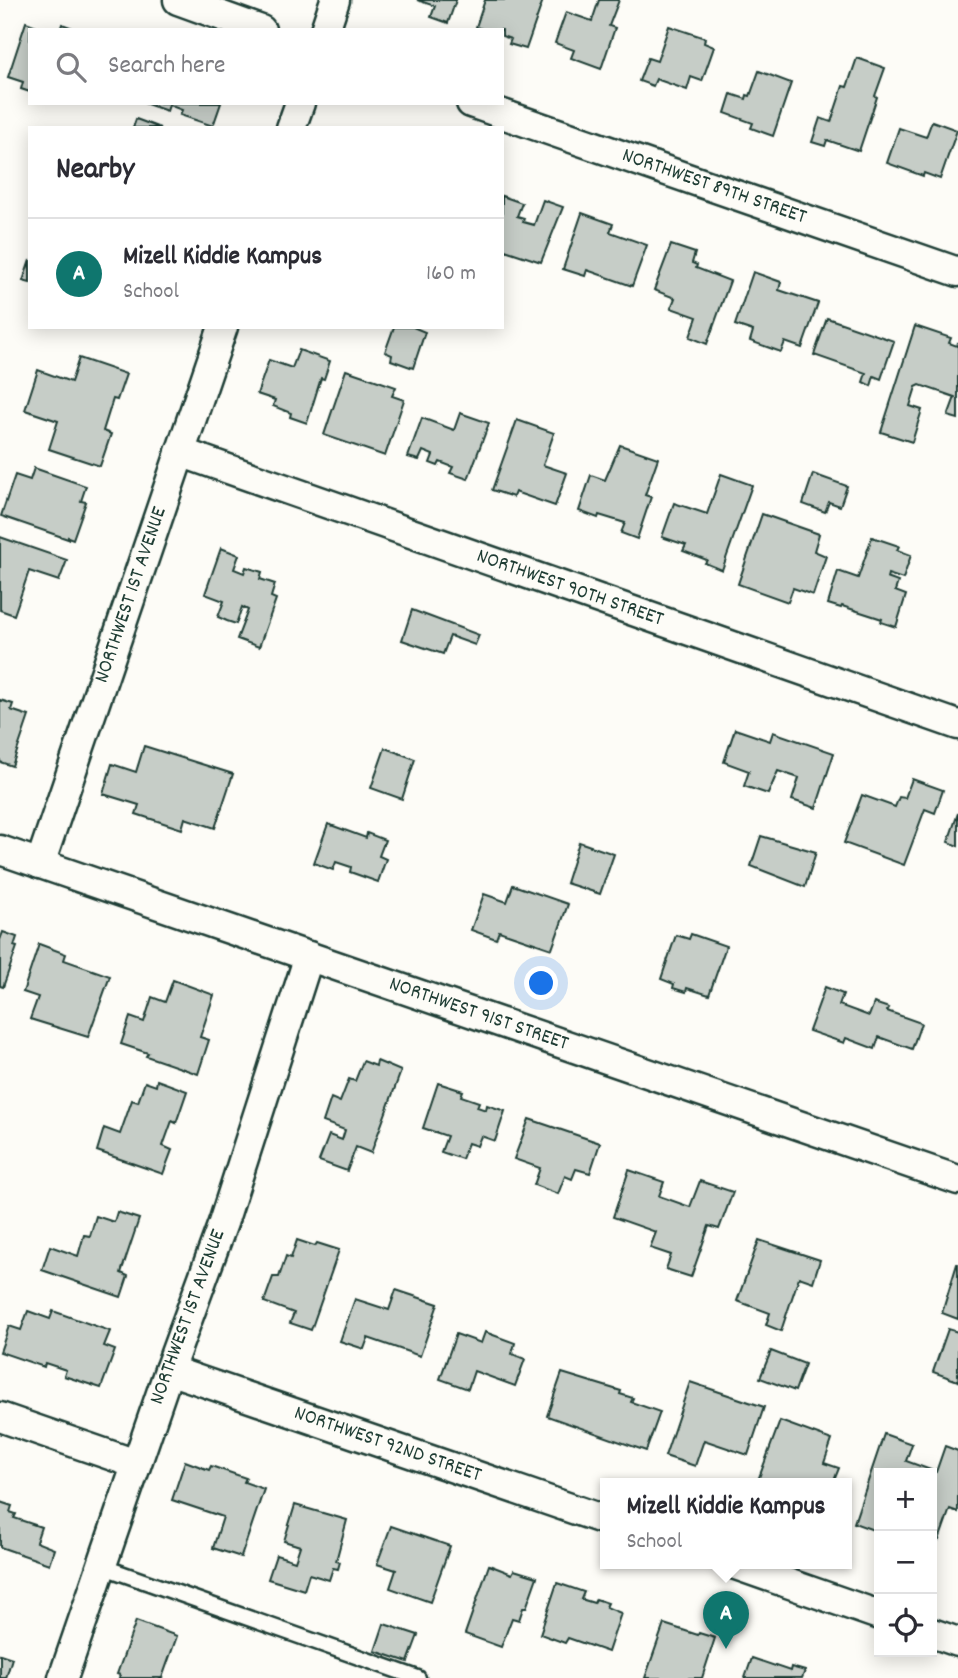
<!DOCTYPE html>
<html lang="en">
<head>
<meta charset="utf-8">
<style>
  :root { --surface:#fff; --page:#f2f2f3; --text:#2b2b33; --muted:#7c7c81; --line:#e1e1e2; --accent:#0f766e }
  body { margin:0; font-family:Dekko,sans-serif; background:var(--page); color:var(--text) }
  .controls { position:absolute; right:21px; bottom:21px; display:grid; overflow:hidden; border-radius:0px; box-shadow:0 4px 18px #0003 }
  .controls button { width:63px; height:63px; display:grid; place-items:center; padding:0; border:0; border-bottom:2px solid var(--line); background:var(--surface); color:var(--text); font:35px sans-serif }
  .you { position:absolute; left:542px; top:984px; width:24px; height:24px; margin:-18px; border:5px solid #fff; border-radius:50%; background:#1a73e8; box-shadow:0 0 0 10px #1a73e833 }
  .badge { display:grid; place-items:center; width:46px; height:46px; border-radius:50%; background:var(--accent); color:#fff; font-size:23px; font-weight:700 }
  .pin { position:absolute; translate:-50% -58px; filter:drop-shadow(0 2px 4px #0008) }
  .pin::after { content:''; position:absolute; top:37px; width:24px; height:21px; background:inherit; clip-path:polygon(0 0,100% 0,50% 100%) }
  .popup { position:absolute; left:600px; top:1478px; width:252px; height:91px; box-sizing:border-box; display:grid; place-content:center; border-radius:0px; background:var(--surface); filter:drop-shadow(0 2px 5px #0005); font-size:23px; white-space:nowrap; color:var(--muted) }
  .popup b { font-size:26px; color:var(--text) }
  .popup::after { content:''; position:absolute; left:50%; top:100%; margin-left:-14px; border:14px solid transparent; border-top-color:var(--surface) }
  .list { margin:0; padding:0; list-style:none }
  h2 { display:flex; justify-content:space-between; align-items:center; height:91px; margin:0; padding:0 28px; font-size:30px }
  h2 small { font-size:23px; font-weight:400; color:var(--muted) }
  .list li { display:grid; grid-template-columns:46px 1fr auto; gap:21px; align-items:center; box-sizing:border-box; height:112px; padding:0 28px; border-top:2px solid var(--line) }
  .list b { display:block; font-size:26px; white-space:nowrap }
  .list p { margin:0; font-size:23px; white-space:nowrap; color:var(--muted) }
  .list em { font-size:23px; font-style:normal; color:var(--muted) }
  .icon { flex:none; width:38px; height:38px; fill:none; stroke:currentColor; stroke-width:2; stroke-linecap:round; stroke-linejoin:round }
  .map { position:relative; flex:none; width:958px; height:1678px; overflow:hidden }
  .search { position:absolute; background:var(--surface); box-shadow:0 4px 18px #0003; left:28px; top:28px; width:476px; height:77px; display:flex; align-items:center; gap:18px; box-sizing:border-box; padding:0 24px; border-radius:0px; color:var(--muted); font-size:26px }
  .panel { position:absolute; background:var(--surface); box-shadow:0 4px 18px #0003; left:28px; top:126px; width:476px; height:203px; border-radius:0px }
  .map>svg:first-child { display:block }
  .building { fill:#c6cdc7; stroke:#1f3d34; stroke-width:2 }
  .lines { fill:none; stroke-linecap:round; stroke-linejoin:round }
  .service-casing { stroke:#1f3d34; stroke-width:19 }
  .minor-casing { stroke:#1f3d34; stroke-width:33 }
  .service { stroke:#fdfcf7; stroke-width:14 }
  .minor { stroke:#fdfcf7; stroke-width:28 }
  .labels { text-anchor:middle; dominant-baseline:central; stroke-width:6; stroke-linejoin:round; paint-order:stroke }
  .street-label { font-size:21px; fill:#1f3d34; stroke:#fdfcf7 }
</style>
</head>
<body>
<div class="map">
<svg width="958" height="1678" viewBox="0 0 958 1678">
  <rect width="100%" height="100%" fill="#fdfcf7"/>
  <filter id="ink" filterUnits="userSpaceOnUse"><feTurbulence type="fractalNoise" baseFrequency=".0143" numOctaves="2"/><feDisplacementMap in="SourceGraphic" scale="14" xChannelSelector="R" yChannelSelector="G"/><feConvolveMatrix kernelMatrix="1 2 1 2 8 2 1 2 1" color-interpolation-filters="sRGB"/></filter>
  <g filter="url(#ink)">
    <g class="building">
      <path d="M417 0H456L448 23 431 17 435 6Z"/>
      <path d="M485 0H543L526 49 509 44 511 39 502 36V30H485L476 27Z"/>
      <path d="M599 0H619L609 26 615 28 601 69 571 58 574 50 555 43 566 12 592 21Z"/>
      <path d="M26 22 47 30H30V92L21 89 23 82 8 77Z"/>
      <path d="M62 24 78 30H60Z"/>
      <path d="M669 26 705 38 704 43 714 47 702 81 691 77 687 90 656 79 653 86 639 81 648 58 657 61Z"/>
      <path d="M857 58 885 68 875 96 877 97 859 151 827 140 825 146 812 142 820 118 831 122 843 86 847 87Z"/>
      <path d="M759 71 791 83 773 136 751 128 753 123 725 113 731 94 746 99 747 95 750 96Z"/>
      <path d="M144 103H221L213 126 180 115 182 110 169 105 167 111Z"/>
      <path d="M136 119 160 128H133Z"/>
      <path d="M932 121 957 130 940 179 924 173 923 176 887 163 899 128 926 137Z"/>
      <path d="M502 196 522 203 517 216 524 218 523 222 534 225 543 200 563 207 541 262 502 249Z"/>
      <path d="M582 213 613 224 610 232 647 245 632 286 587 270 585 276 563 269Z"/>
      <path d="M671 245 695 253 692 263 697 265 696 268 730 281 707 344 690 337 697 317 671 308 675 298 654 290Z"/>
      <path d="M30 260V283L23 281Z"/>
      <path d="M753 272 781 282 779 290 818 303 802 348 785 342 781 352 750 341 753 331 735 325Z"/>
      <path d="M827 318 894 341 881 379 874 376 871 386 863 382 866 373 814 355Z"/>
      <path d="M915 326 951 338 949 343 957 346 958 342V419L948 416 955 397 920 385 916 387 910 406 922 410 912 442 881 432Z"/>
      <path d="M394 327H413L425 332 413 368 391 360 392 355 385 352Z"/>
      <path d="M299 350 330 361 324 379 321 378 307 423 290 417 291 413 273 406 275 400 257 394 269 360 292 368Z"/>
      <path d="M79 358 126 374 117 400 113 399 103 431 111 434 100 466 49 449 58 421 25 410 38 370 71 382Z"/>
      <path d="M346 370 396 387 392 396 404 400 385 456 324 435Z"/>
      <path d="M460 413 489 423 468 479 450 473 453 467 440 462 438 466 430 463 433 455 423 451 419 460 408 457 422 418 454 430Z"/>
      <path d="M517 420 554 433 543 465 567 473 555 506 515 492 513 497 492 490Z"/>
      <path d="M620 445 658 458 645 495 651 497 637 539 621 533 625 523 599 515 598 518 579 511 591 475 605 480Z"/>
      <path d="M34 468 86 486 81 501 86 502 73 539 68 537V539L1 516 15 475 30 480Z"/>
      <path d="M721 474 752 485 722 570 705 563 707 560 683 551 686 545 662 537 674 503 707 514Z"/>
      <path d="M813 474 847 486 840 506 829 502 825 512 803 504Z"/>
      <path d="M762 514 819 534 814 551 826 556 813 595 793 588 788 602 738 584Z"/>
      <path d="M0 537 67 560 59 581 29 571 14 615 0 610Z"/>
      <path d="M872 537 899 546 897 550 911 555 903 579 888 574 887 578 898 582 895 591 906 595 896 627 881 622 882 619 842 606 841 608 828 604 838 571 858 578Z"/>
      <path d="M221 548 239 555 234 569 244 573 246 567 262 572 260 579 275 584 271 597 276 599 259 647 237 639 248 610 242 607 236 624 227 621 218 617 224 601 205 594Z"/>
      <path d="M412 610 479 635 475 645 450 636 443 654 402 640Z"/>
      <path d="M0 700 13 704 11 710 29 716 12 766 0 762Z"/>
      <path d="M735 729 770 741 773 732 834 753 816 808 792 800 799 778 778 771 768 794 744 786 749 771 724 762Z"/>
      <path d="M144 746 233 774 215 828 185 818 182 829 136 814 139 805 103 794 112 764 136 772Z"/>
      <path d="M385 748 415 759 402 799 371 788Z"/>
      <path d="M912 779 943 790 935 813 925 809 904 865 844 843 862 795 895 807 899 797 905 798Z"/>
      <path d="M958 813V846L948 842Z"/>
      <path d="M328 824 366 838 367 833 385 840 379 856 386 859 378 882 350 872 351 867 336 862 333 870 314 863Z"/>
      <path d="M761 836 816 852 805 887 751 866Z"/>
      <path d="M579 842 614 854 600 894 566 883Z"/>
      <path d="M513 885 568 904 552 949 499 931 496 939 471 930 484 894 507 902Z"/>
      <path d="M3 932 17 937 14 946 17 947 3 987 0 986V940Z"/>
      <path d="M691 934 726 946 709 995 687 988 686 992 673 988 674 984 661 979 676 935 689 939Z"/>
      <path d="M39 944 66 954 64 960 110 976 88 1037 30 1019 38 997 23 992Z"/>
      <path d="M173 980 214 995 200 1037 209 1040 198 1074 146 1056 148 1053 121 1044 130 1017 144 1022 152 997 165 1002Z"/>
      <path d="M825 987 843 994 839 1005 869 1016 874 1003 889 1008 887 1011 921 1023 912 1049 879 1037 875 1049 846 1038 844 1043 809 1031Z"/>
      <path d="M363 1061 376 1066 377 1061 401 1071 371 1153 356 1147 347 1171 319 1161 329 1135 342 1140 345 1130 323 1122 331 1098 340 1102 349 1079 355 1081Z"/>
      <path d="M157 1080 187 1091 176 1123 172 1121 163 1146 172 1150 163 1174 97 1151 104 1128 120 1134 132 1100 138 1102 145 1082 156 1086Z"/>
      <path d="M438 1083 463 1091 461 1096 479 1102 477 1107 486 1110 487 1105 505 1111 495 1141 481 1136 477 1146 468 1143 462 1159 441 1152 447 1136 423 1128Z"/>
      <path d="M529 1119 600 1143 590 1173 576 1169 572 1179 565 1176 558 1194 534 1185 540 1168 514 1159Z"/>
      <path d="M629 1170 664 1182 659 1196 690 1207 700 1181 733 1192 719 1229 709 1226 691 1277 666 1269 671 1255 650 1248 656 1232 613 1217Z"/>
      <path d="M117 1212 139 1219 121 1273 128 1276 121 1297 42 1270 50 1246 78 1256 84 1235 90 1236 96 1216 114 1222Z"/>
      <path d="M297 1240 315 1246 317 1243 339 1250 311 1330 290 1323 294 1313 264 1302 273 1277H279L286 1256 291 1258Z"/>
      <path d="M759 1240 820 1260 813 1282 799 1277 781 1331 766 1325 770 1313 737 1301Z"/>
      <path d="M957 1264H958V1319L942 1313Z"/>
      <path d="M396 1290 438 1304 420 1356 368 1338 364 1349 340 1341 355 1299 389 1310Z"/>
      <path d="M28 1311 50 1319 53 1311 110 1331 104 1346 115 1350 101 1388 64 1376 66 1370 45 1363 44 1367 0 1352 9 1326 21 1330Z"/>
      <path d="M948 1329 958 1332V1381L933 1372Z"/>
      <path d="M485 1332 515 1343 512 1354 525 1359 515 1386 474 1371 468 1389 440 1379 456 1334 481 1343Z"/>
      <path d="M771 1351 805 1364 795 1391 760 1378Z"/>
      <path d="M562 1373 621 1391 620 1394 633 1398 631 1402 660 1412 646 1451 547 1416Z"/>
      <path d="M690 1382 764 1407 748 1455 704 1440 695 1466 665 1456Z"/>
      <path d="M780 1421 832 1440 824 1463 839 1468 833 1483H757Z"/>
      <path d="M884 1434 912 1444 906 1461 936 1472 945 1446 958 1451V1512L950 1509 939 1540 932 1538V1473H879V1532L854 1523Z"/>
      <path d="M185 1461 209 1470 211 1466 246 1478 244 1482 264 1489 241 1557 213 1548 223 1517 172 1500Z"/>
      <path d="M0 1502 12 1506 10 1512 16 1514 14 1518 41 1527 36 1542 54 1549 49 1564 0 1547Z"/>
      <path d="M295 1505 347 1520 336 1561 340 1562 338 1569 333 1568 329 1580 309 1574 304 1590 268 1579 276 1555 295 1561 300 1546 284 1541Z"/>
      <path d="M391 1526 450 1546 430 1602 390 1588 396 1570 377 1564Z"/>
      <path d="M489 1565 512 1574 514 1570 537 1577 526 1608H523L519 1620 512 1618 501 1647 465 1634Z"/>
      <path d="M557 1583 584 1592 581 1599 594 1603 596 1599 608 1603 606 1607 621 1613 608 1652 568 1638 565 1643 540 1634Z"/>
      <path d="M136 1621 177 1636 162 1678H119L120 1675 117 1674Z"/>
      <path d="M384 1624 418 1635 408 1662 375 1651Z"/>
      <path d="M664 1624 698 1635 699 1633 715 1638 702 1678H645Z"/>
      <path d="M0 1654 12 1658 6 1678H0Z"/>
      <path d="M752 1658 790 1671 791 1667 805 1671 802 1678H745Z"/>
    </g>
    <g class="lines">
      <g class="service-casing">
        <path id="service" d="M101 1566 418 1678"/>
      </g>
      <g class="minor-casing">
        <g id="minor">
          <path d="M178 0 261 30"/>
          <path d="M325 30 335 0"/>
          <path id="s1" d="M471 103 958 272"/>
          <path d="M291 128 300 103"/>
          <path id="s2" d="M180 452 958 725"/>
          <path id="s3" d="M0 850 958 1180"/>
          <path id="s4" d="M40 864 223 327"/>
          <path id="s5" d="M169 1370 605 1520"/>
          <path d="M0 1417 136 1464"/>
          <path d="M730 1563 879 1615"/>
          <path d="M932 1633 958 1642"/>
          <path id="s6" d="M63 1678 169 1370 223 1223 309 956"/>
        </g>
      </g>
      <use href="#service" class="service"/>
      <use href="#minor" class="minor"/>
    </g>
  </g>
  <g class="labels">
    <g class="street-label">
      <text stroke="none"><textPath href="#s1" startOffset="257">NORTHWEST 89TH STREET</textPath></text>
      <text stroke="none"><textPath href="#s2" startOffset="413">NORTHWEST 90TH STREET</textPath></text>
      <text stroke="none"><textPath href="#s4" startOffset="284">NORTHWEST 1ST AVENUE</textPath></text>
      <text stroke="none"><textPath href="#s3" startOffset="506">NORTHWEST 91ST STREET</textPath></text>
      <text stroke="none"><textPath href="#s6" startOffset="382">NORTHWEST 1ST AVENUE</textPath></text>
      <text stroke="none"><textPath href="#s5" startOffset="231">NORTHWEST 92ND STREET</textPath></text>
    </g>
  </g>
</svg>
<div class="controls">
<button>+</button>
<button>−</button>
<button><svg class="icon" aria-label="locate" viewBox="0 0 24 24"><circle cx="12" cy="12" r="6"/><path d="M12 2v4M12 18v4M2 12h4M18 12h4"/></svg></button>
</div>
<div class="you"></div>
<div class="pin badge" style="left:726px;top:1649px">A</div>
<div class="popup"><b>Mizell Kiddie Kampus</b>School</div>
<div class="search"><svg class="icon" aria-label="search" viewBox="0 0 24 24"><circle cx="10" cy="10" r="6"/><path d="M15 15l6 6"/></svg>Search here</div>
<section class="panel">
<h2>Nearby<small></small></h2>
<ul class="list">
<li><span class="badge">A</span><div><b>Mizell Kiddie Kampus</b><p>School</p></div><em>160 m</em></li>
</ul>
</section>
</div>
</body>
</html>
